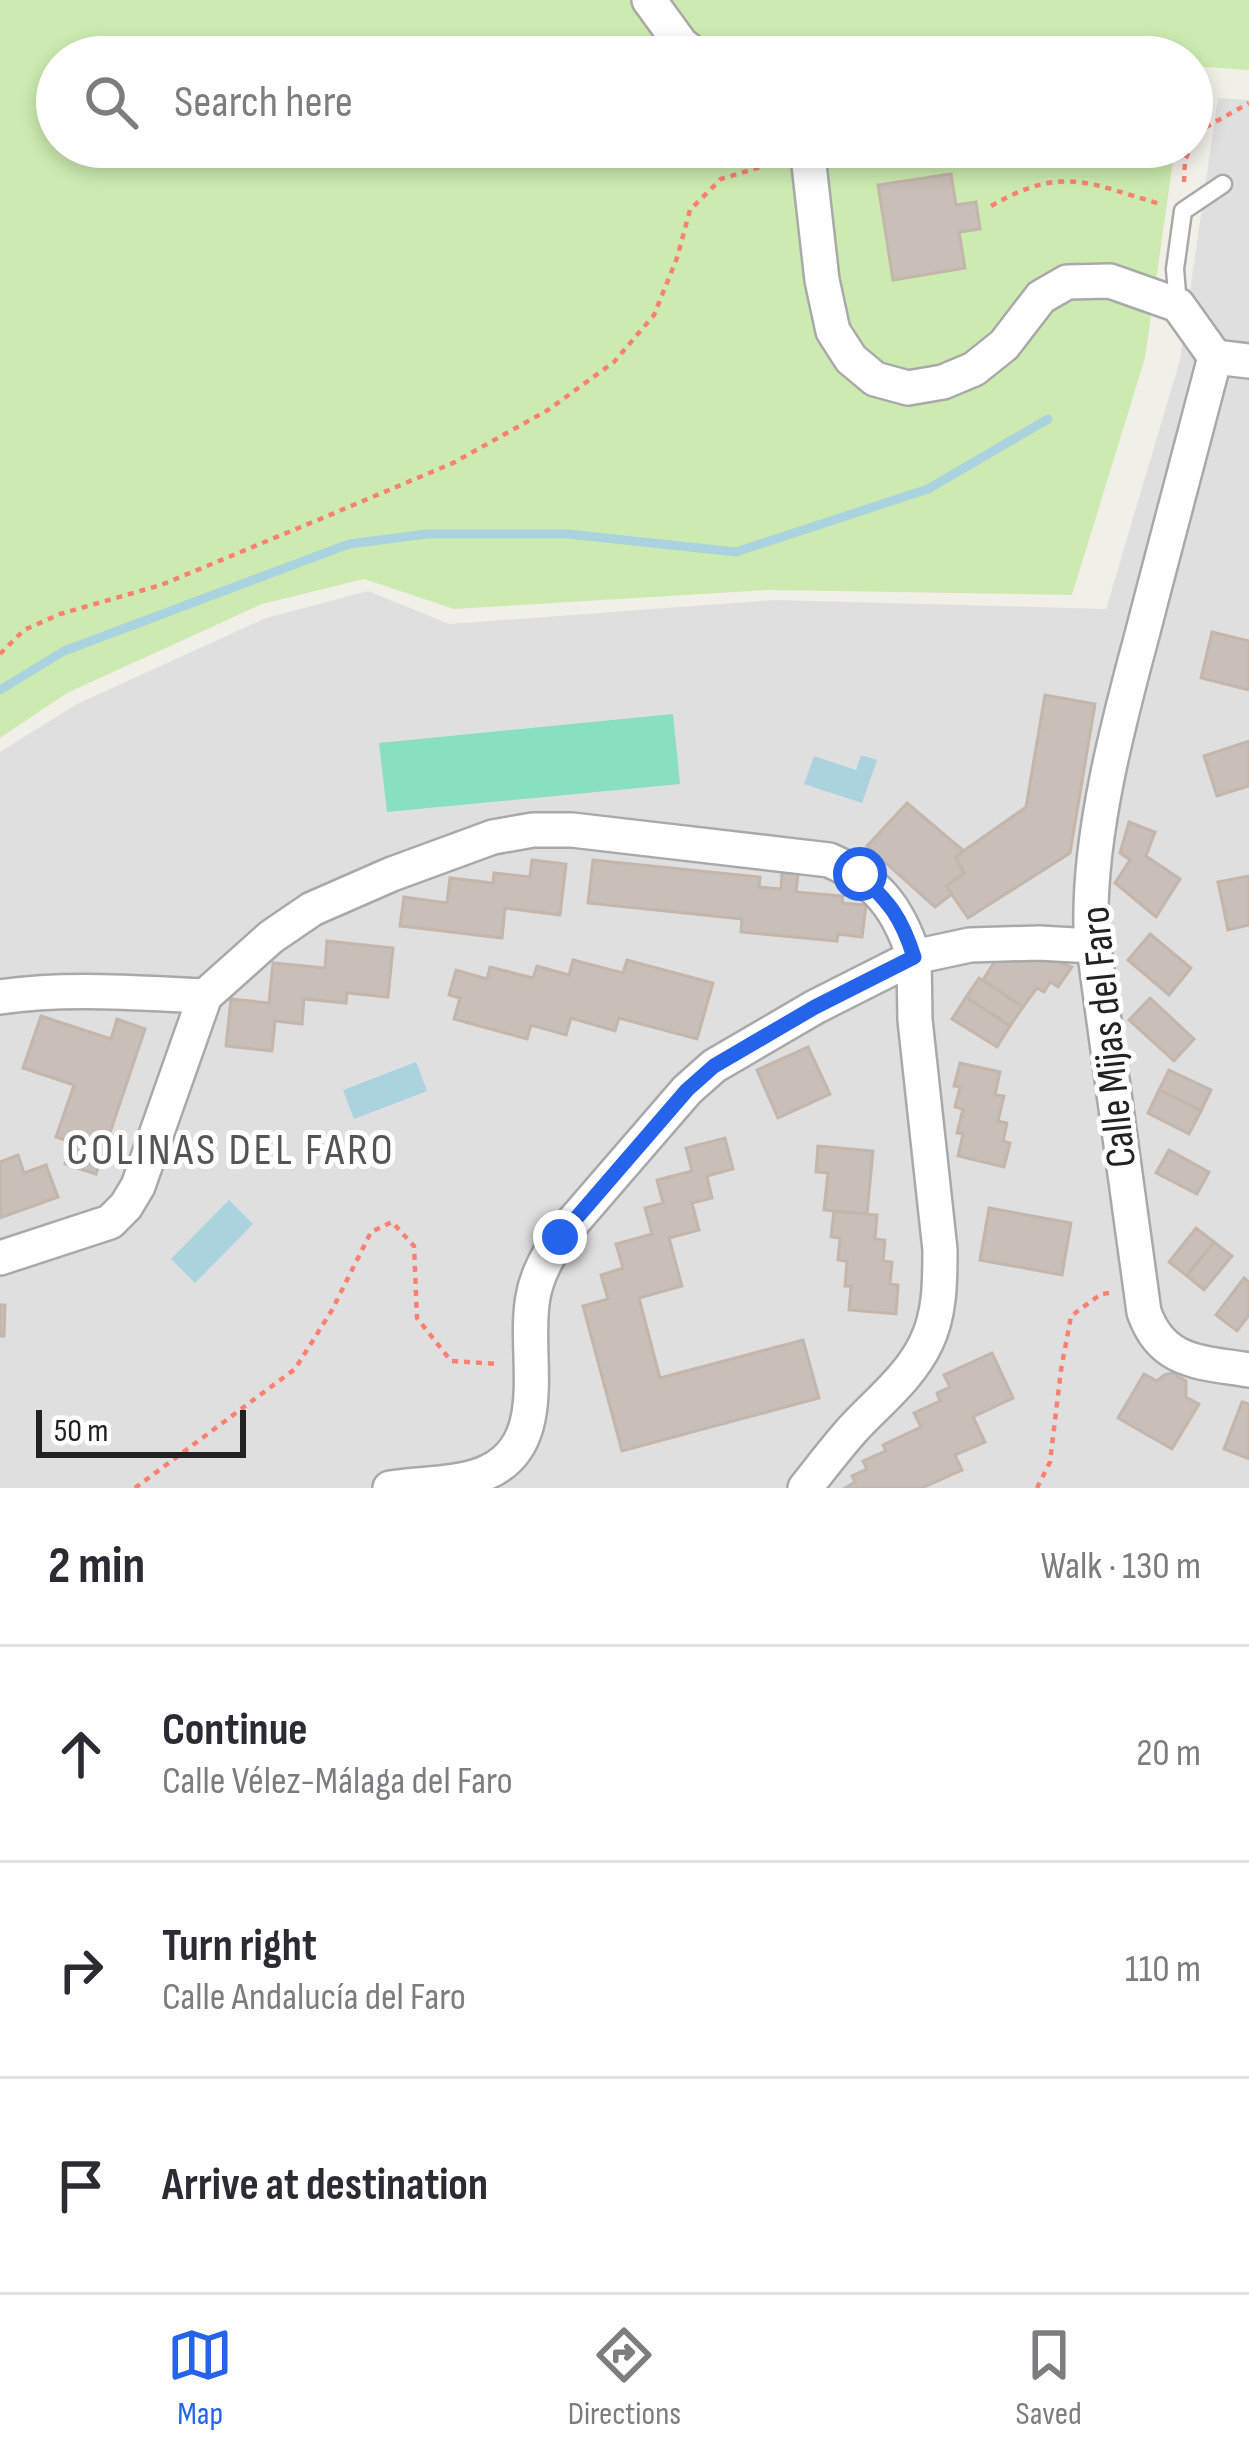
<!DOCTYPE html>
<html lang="en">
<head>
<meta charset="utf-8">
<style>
  :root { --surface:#fff; --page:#f7f7f7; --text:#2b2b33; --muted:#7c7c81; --line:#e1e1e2; --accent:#2563eb }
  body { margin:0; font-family:"Sofia Sans Condensed",sans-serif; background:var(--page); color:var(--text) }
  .scale { position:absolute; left:36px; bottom:30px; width:210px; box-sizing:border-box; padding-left:12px; border:6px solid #222; border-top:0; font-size:33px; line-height:42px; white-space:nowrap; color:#222; -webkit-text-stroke:9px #fff; paint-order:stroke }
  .stop { position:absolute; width:36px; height:36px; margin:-27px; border:9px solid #2563eb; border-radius:50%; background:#fff }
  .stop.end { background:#2563eb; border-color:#fff; box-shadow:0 3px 12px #0008 }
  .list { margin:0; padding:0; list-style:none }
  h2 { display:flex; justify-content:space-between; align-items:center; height:156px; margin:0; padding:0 48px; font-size:51px }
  h2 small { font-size:39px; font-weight:400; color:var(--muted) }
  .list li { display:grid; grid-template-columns:78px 1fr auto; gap:36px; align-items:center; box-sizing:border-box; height:216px; padding:0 48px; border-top:3px solid var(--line) }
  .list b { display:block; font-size:45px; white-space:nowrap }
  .list p { margin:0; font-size:39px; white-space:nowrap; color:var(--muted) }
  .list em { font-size:39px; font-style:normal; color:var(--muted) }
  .icon { flex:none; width:66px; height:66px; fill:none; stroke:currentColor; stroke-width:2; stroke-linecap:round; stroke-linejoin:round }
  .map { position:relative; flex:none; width:1249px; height:1488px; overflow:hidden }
  .search { position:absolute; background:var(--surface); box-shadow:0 6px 18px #0003; left:36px; right:36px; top:36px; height:132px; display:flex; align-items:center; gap:30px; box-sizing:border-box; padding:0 42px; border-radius:66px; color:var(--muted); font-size:45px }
  .sheet { height:804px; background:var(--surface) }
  nav { display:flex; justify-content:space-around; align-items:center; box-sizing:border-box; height:168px; border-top:3px solid var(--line); background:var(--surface); font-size:33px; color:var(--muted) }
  nav a { display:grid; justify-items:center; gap:6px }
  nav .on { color:var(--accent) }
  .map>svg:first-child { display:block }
  .residential { fill:#e0dfdf }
  .grass { fill:#cdebb0 }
  .pitch { fill:#88e0be }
  .water { fill:#aad3df }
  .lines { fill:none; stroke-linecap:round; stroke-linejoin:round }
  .stream { stroke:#aad3df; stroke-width:9 }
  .building { fill:#c7bfb8; stroke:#c4b6ab; stroke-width:3 }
  .service-casing { stroke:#a9a9a9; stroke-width:21 }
  .minor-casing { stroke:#a9a9a9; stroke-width:38 }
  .path { stroke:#fa8072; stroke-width:4.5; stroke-dasharray:6 6; stroke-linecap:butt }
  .service { stroke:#fff; stroke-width:16 }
  .minor { stroke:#fff; stroke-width:33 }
  .route { stroke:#2563eb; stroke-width:15 }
  .labels { text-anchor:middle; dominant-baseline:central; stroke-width:10; stroke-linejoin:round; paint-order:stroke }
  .street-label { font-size:42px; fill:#222; stroke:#fff }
  .neighbourhood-label { font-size:45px; letter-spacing:3px; fill:#555; stroke:#fff }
</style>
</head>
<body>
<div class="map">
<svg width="1249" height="1488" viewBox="0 0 1249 1488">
  <rect width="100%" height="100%" fill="#f2efe9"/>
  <path class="residential" d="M1218 98 1249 100V1488H0V752L77 704 266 618 368 591 449 624 773 600 1106 609 1180 360Z"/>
  <path class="grass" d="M0 0H1249V70L1192 66V57H57V147H1175L1145 358 1072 595 770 590 454 609 364 579 262 604 67 693 0 738Z"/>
  <path class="pitch" d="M673 714 680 784 387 812 379 743Z"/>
  <g class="water">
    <path d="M861 755 877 760 862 803 804 784 814 756 856 770Z"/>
    <path d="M416 1062 427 1091 354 1119 343 1090Z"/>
    <path d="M229 1200 253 1224 195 1283 171 1259Z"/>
  </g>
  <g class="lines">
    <path class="stream" d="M0 690 64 651 349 544 427 534H568L736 552 928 489 1048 419"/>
  </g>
  <g class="building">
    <path d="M951 174 956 205 976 202 980 229 959 232 965 268 893 280 878 185Z"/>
    <path d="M1212 632 1249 641V690L1201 678Z"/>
    <path d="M1045 695 1095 704 1070 853 968 918 946 886 964 873 955 857 1026 807Z"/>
    <path d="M1249 741V786L1217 796 1204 756Z"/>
    <path d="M907 803 964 851 955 857 964 873 946 886 952 894 935 907 867 846Z"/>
    <path d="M1129 822 1155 832 1146 856 1180 879 1156 917 1115 883 1130 860 1120 853Z"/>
    <path d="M532 860 566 864 560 915 505 908 502 938 400 926 404 897 447 903 450 878 493 883 494 873 530 877Z"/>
    <path d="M593 860 760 877 759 887 781 889 782 873 798 874 796 892 843 896 842 903 866 905 862 937 838 934 837 941 741 932 742 919 588 903Z"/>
    <path d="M1249 876V925L1228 930 1218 882Z"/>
    <path d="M1150 934 1191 968 1169 995 1128 960Z"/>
    <path d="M327 941 393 948 388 997 347 993 346 1003 304 999 302 1024 275 1021 272 1051 226 1046 231 999 269 1003 273 963 325 968Z"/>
    <path d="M1011 950 1030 961 1035 953 1072 967 1058 987 1050 982 1044 992 1037 988 1023 1007 983 980 998 956Z"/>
    <path d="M573 960 623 973 627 960 713 983 697 1039 619 1018 615 1031 571 1018 566 1035 531 1025 527 1039 454 1019 460 998 449 995 456 970 487 979 490 967 533 978 537 966 569 975Z"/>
    <path d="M979 978 1023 1007 1010 1026 966 997Z"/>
    <path d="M966 997 1010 1026 997 1047 952 1019Z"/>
    <path d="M1150 998 1194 1039 1174 1061 1129 1020Z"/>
    <path d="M41 1016 111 1039 117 1019 145 1029 96 1174 65 1164 72 1142 56 1137 74 1085 23 1068Z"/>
    <path d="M808 1047 830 1094 778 1118 757 1070Z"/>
    <path d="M960 1063 1000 1072 995 1095 1004 1096 998 1121 1007 1123 1003 1141 1010 1143 1004 1167 958 1156 963 1134 957 1133 963 1109 955 1107 960 1087 954 1086Z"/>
    <path d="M1169 1070 1211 1090 1201 1111 1159 1090Z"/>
    <path d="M1159 1090 1201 1111 1189 1134 1148 1113Z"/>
    <path d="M725 1138 733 1169 707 1176 712 1198 692 1203 699 1230 669 1238 682 1286 639 1298 660 1378 803 1340 819 1398 622 1451 583 1306 608 1299 601 1275 623 1268 616 1244 652 1234 645 1208 663 1203 657 1180 692 1171 686 1148Z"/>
    <path d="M818 1146 873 1151 867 1214 824 1210 828 1173 816 1172Z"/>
    <path d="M1169 1150 1209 1172 1197 1194 1156 1173Z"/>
    <path d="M18 1155 24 1173 46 1165 58 1197 0 1218V1162Z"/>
    <path d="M989 1208 1071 1223 1062 1275 980 1260Z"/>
    <path d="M834 1211 877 1215 875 1239 885 1240 883 1261 892 1262 890 1284 898 1285 896 1314 849 1310 851 1286H845L847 1261 838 1260 840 1238 831 1237Z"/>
    <path d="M1196 1228 1214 1242 1187 1276 1169 1262Z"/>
    <path d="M1214 1242 1232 1256 1204 1290 1187 1276Z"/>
    <path d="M1244 1278 1249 1282V1315L1237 1331 1216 1315Z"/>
    <path d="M0 1305H5L4 1336H0Z"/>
    <path d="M992 1353 1013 1398 973 1417 985 1442 955 1455 962 1470 922 1488H845L855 1482 852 1476 867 1469 863 1461 886 1451 883 1445 921 1427 914 1413 940 1401 937 1393 950 1387 944 1375Z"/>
    <path d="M1172 1373 1186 1381V1397L1199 1404 1172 1449 1118 1418 1144 1374 1157 1381 1164 1375Z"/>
    <path d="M1242 1402 1249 1404V1459L1224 1449Z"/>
  </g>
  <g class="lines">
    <g class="service-casing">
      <path id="service" d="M1178 305 1175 269 1183 211 1223 184"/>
    </g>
    <g class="minor-casing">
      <g id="minor">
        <path d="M649 0 681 44 698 57"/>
        <path d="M807 147 822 280 833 331 851 359 875 379 908 388 943 382 974 369 1004 345 1041 297 1067 282 1110 281 1178 305 1215 357"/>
        <path d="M1215 357C1191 449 1166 542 1142 635 1118 724 1089 834 1091 926L1144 1312C1162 1364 1201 1362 1249 1370"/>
        <path d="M1215 357 1249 361"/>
        <path d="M0 997C67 987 137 993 205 996"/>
        <path d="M0 1258 110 1222 126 1206 138 1186 205 996 271 937 312 909 392 874 493 837 533 830H572L829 860C877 881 898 907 914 957L970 945 1039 943 1093 946"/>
        <path d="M390 1488C418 1484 458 1484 483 1474 555 1446 522 1355 533 1297 537 1274 548 1256 560 1237L687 1090 714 1066 815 1007 914 957 915 1020 940 1250C940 1281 940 1315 926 1343 910 1377 878 1402 853 1429 836 1448 821 1468 805 1488"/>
      </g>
    </g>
    <g class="path">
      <path d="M1192 146 1199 131 1249 103"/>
      <path d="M1184 182 1185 160 1191 147"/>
      <path d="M991 206C1062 165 1088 183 1160 204"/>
      <path d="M0 654 24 630 60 614 161 585 325 517 453 463 548 410 614 362 654 315 677 258 690 210 721 179 777 162"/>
      <path d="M135 1488 295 1369 332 1310 371 1232 392 1222 414 1246 417 1318 451 1361 500 1364"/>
      <path d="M1037 1488 1050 1462 1061 1370 1071 1316 1101 1294 1109 1293"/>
    </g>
    <use href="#service" class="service"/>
    <use href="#minor" class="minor"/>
  </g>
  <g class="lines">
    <path class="route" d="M560 1237 687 1090 714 1066 815 1007 914 957C901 916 890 904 860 874"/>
  </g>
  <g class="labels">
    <g class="street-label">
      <text transform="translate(1109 1037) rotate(-96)">Calle Mijas del Faro</text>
    </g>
    <g class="neighbourhood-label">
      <text x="231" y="1150">COLINAS DEL FARO</text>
    </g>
  </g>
</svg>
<div class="scale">50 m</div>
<div class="stop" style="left:860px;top:874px"></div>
<div class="stop end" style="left:560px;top:1237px"></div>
<div class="search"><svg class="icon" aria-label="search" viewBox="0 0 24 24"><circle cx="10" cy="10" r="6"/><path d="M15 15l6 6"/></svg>Search here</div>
</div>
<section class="sheet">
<h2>2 min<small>Walk · 130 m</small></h2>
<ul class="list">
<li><svg class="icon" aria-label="ahead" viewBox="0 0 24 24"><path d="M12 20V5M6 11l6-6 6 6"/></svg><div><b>Continue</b><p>Calle Vélez-Málaga del Faro</p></div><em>20 m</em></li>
<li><svg class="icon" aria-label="right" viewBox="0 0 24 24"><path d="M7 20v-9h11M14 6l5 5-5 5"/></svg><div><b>Turn right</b><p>Calle Andalucía del Faro</p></div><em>110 m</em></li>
<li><svg class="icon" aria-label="arrive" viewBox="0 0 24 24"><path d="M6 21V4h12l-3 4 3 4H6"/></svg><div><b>Arrive at destination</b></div></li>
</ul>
</section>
<nav>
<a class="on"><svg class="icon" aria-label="map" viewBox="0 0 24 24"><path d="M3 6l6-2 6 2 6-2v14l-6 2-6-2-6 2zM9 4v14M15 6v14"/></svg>Map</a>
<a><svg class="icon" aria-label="directions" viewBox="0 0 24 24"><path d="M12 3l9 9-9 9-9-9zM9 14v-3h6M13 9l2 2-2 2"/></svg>Directions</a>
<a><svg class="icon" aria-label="saved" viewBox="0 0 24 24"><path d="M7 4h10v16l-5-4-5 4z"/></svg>Saved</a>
</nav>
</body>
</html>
